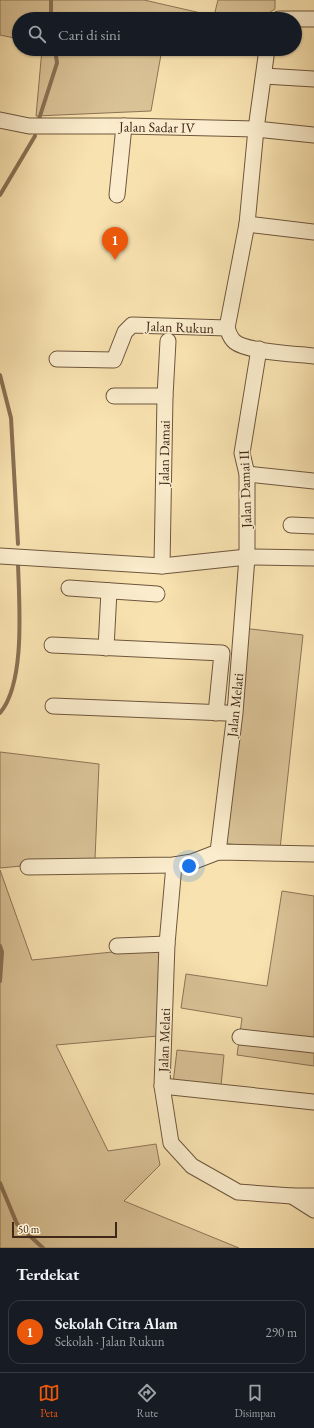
<!DOCTYPE html>
<html lang="id">
<head>
<meta charset="utf-8">
<style>
  :root { --surface:#171b24; --page:#242831; --text:#f1f3f6; --muted:#9ea1a6; --line:#363941; --accent:#ea580c }
  body { margin:0; font-family:"EB Garamond",serif; background:var(--page); color:var(--text) }
  .scale { position:absolute; left:12px; bottom:10px; width:105px; box-sizing:border-box; padding-left:4px; border:2px solid #402717; border-top:0; font-size:11px; line-height:14px; white-space:nowrap; color:#402717; -webkit-text-stroke:3px #faeccc; paint-order:stroke }
  .you { position:absolute; left:189px; top:866px; width:14px; height:14px; margin:-10px; border:3px solid #fff; border-radius:50%; background:#1a73e8; box-shadow:0 0 0 6px #1a73e833 }
  .badge { display:grid; place-items:center; width:26px; height:26px; border-radius:50%; background:var(--accent); color:#fff; font-size:13px; font-weight:700 }
  .pin { position:absolute; translate:-50% -33px; filter:drop-shadow(0 1px 2px #0008) }
  .pin::after { content:''; position:absolute; top:21px; width:14px; height:12px; background:inherit; clip-path:polygon(0 0,100% 0,50% 100%) }
  .list { margin:0; padding:0; list-style:none }
  h2 { display:flex; justify-content:space-between; align-items:center; height:52px; margin:0; padding:0 16px; font-size:17px }
  h2 small { font-size:13px; font-weight:400; color:var(--muted) }
  .list li { display:grid; grid-template-columns:26px 1fr auto; gap:12px; align-items:center; box-sizing:border-box; height:64px; margin:0 8px 8px; padding:0 8px; border:1px solid var(--line); border-radius:12px }
  .list b { display:block; font-size:15px; white-space:nowrap }
  .list p { margin:0; font-size:13px; white-space:nowrap; color:var(--muted) }
  .list em { font-size:13px; font-style:normal; color:var(--muted) }
  .icon { flex:none; width:22px; height:22px; fill:none; stroke:currentColor; stroke-width:2; stroke-linecap:round; stroke-linejoin:round }
  .map { position:relative; flex:none; width:314px; height:1248px; overflow:hidden }
  .search { position:absolute; background:var(--surface); box-shadow:0 1px 3px #0004; left:12px; right:12px; top:12px; height:44px; display:flex; align-items:center; gap:10px; box-sizing:border-box; padding:0 14px; border-radius:22px; color:var(--muted); font-size:15px }
  .sheet { height:124px; background:var(--surface) }
  nav { display:flex; justify-content:space-around; align-items:center; box-sizing:border-box; height:56px; border-top:1px solid var(--line); background:var(--surface); font-size:11px; color:var(--muted) }
  nav a { display:grid; justify-items:center; gap:2px }
  nav .on { color:var(--accent) }
  .map>svg:first-child { display:block }
  .green { fill:#d9c296; stroke:#8c7456 }
  .lines { fill:none; stroke-linecap:round; stroke-linejoin:round }
  .stream { stroke:#897154; stroke-width:4 }
  .minor-casing { stroke:#6e563d; stroke-width:17 }
  .minor { stroke:#faeccc; stroke-width:15 }
  .labels { text-anchor:middle; dominant-baseline:central; stroke-width:3; stroke-linejoin:round; paint-order:stroke }
  .street-label { font-size:14px; fill:#402717; stroke:#faeccc }
</style>
</head>
<body>
<div class="map">
<svg width="314" height="1248" viewBox="0 0 314 1248">
  <rect width="100%" height="100%" fill="#f8e2b0"/>
  <filter id="stains"><feTurbulence type="fractalNoise" baseFrequency=".005" numOctaves="4"/><feColorMatrix values="0 0 0 0 .2 0 0 0 0 .09 0 0 0 0 .02 0 0 0 .5 -.17"/></filter>
  <radialGradient id="worn" r=".72"><stop offset=".6" stop-color="#630" stop-opacity="0"/><stop offset="1" stop-color="#630" stop-opacity=".3"/></radialGradient>
  <g class="green">
    <path d="M0 0H144L214 16 218 0H275V9L259 19H19V39L0 35Z"/>
    <path d="M42 49H162L151 111 36 116Z"/>
    <path d="M242 628 303 635 280 849 219 843Z"/>
    <path d="M0 752 99 764 95 859 0 868Z"/>
    <path d="M0 870 32 960 163 947 158 1036 56 1045 108 1151 156 1144 160 1165 124 1201 239 1248H0Z"/>
    <path d="M282 891 314 896V1066L237 1055 242 1018 181 1008 186 974 267 986Z"/>
    <path d="M177 1050 224 1055 220 1096 172 1092Z"/>
  </g>
  <g class="lines">
    <g class="stream">
      <path d="M51 19V0"/>
      <path d="M39 119 57 63 55 49"/>
      <path d="M0 195 35 136"/>
      <path d="M0 375 11 418 18 544"/>
      <path d="M0 713C26 682 19 603 18 563"/>
      <path d="M0 946 2 952 0 981"/>
      <path d="M0 1183 17 1224 43 1248"/>
    </g>
    <g class="minor-casing">
      <g id="minor">
        <path d="M279 19H314"/>
        <path d="M267 49 256 129 247 224 227 328C229 333 230 338 235 342 248 352 296 354 314 356"/>
        <path d="M264 76 314 79"/>
        <path d="M0 120 29 126H124L256 129 314 135"/>
        <path d="M117 195 124 126"/>
        <path d="M247 224 314 232"/>
        <path d="M57 359 114 360 125 332 132 325 227 328"/>
        <path d="M114 396H165"/>
        <path d="M247 474 314 481"/>
        <path d="M291 525 314 526"/>
        <path d="M0 556 162 566 247 557 314 558"/>
        <path d="M162 566 165 396 168 341"/>
        <path d="M69 588 157 594"/>
        <path d="M52 645 222 653 216 713"/>
        <path d="M106 648 109 591"/>
        <path d="M53 706 226 713"/>
        <path d="M218 852 235 713 247 557V474L242 453 259 349"/>
        <path d="M174 865 167 944 162 1086 171 1143 192 1166 238 1192 292 1196H314"/>
        <path d="M28 867 174 865 192 862 218 852 314 854"/>
        <path d="M117 946 167 944"/>
        <path d="M240 1037 314 1045"/>
        <path d="M162 1086 314 1102"/>
        <path d="M292 1196 314 1210"/>
      </g>
    </g>
    <use href="#minor" class="minor"/>
  </g>
  <g class="labels">
    <g class="street-label">
      <text transform="translate(157 127) rotate(1)">Jalan Sadar IV</text>
      <text transform="translate(180 327) rotate(2)">Jalan Rukun</text>
      <text transform="translate(164 453) rotate(-89)">Jalan Damai</text>
      <text transform="translate(245 489) rotate(-92)">Jalan Damai II</text>
      <text transform="translate(235 705) rotate(-84)">Jalan Melati</text>
      <text transform="translate(164 1040) rotate(-88)">Jalan Melati</text>
    </g>
  </g>
  <rect width="100%" height="100%" filter="url(#stains)"/>
  <rect width="100%" height="100%" fill="url(#worn)"/>
</svg>
<div class="scale">50 m</div>
<div class="you"></div>
<div class="pin badge" style="left:115px;top:260px">1</div>
<div class="search"><svg class="icon" aria-label="search" viewBox="0 0 24 24"><circle cx="10" cy="10" r="6"/><path d="M15 15l6 6"/></svg>Cari di sini</div>
</div>
<section class="sheet">
<h2>Terdekat<small></small></h2>
<ul class="list">
<li><span class="badge">1</span><div><b>Sekolah Citra Alam</b><p>Sekolah · Jalan Rukun</p></div><em>290 m</em></li>
</ul>
</section>
<nav>
<a class="on"><svg class="icon" aria-label="map" viewBox="0 0 24 24"><path d="M3 6l6-2 6 2 6-2v14l-6 2-6-2-6 2zM9 4v14M15 6v14"/></svg>Peta</a>
<a><svg class="icon" aria-label="directions" viewBox="0 0 24 24"><path d="M12 3l9 9-9 9-9-9zM9 14v-3h6M13 9l2 2-2 2"/></svg>Rute</a>
<a><svg class="icon" aria-label="saved" viewBox="0 0 24 24"><path d="M7 4h10v16l-5-4-5 4z"/></svg>Disimpan</a>
</nav>
</body>
</html>
